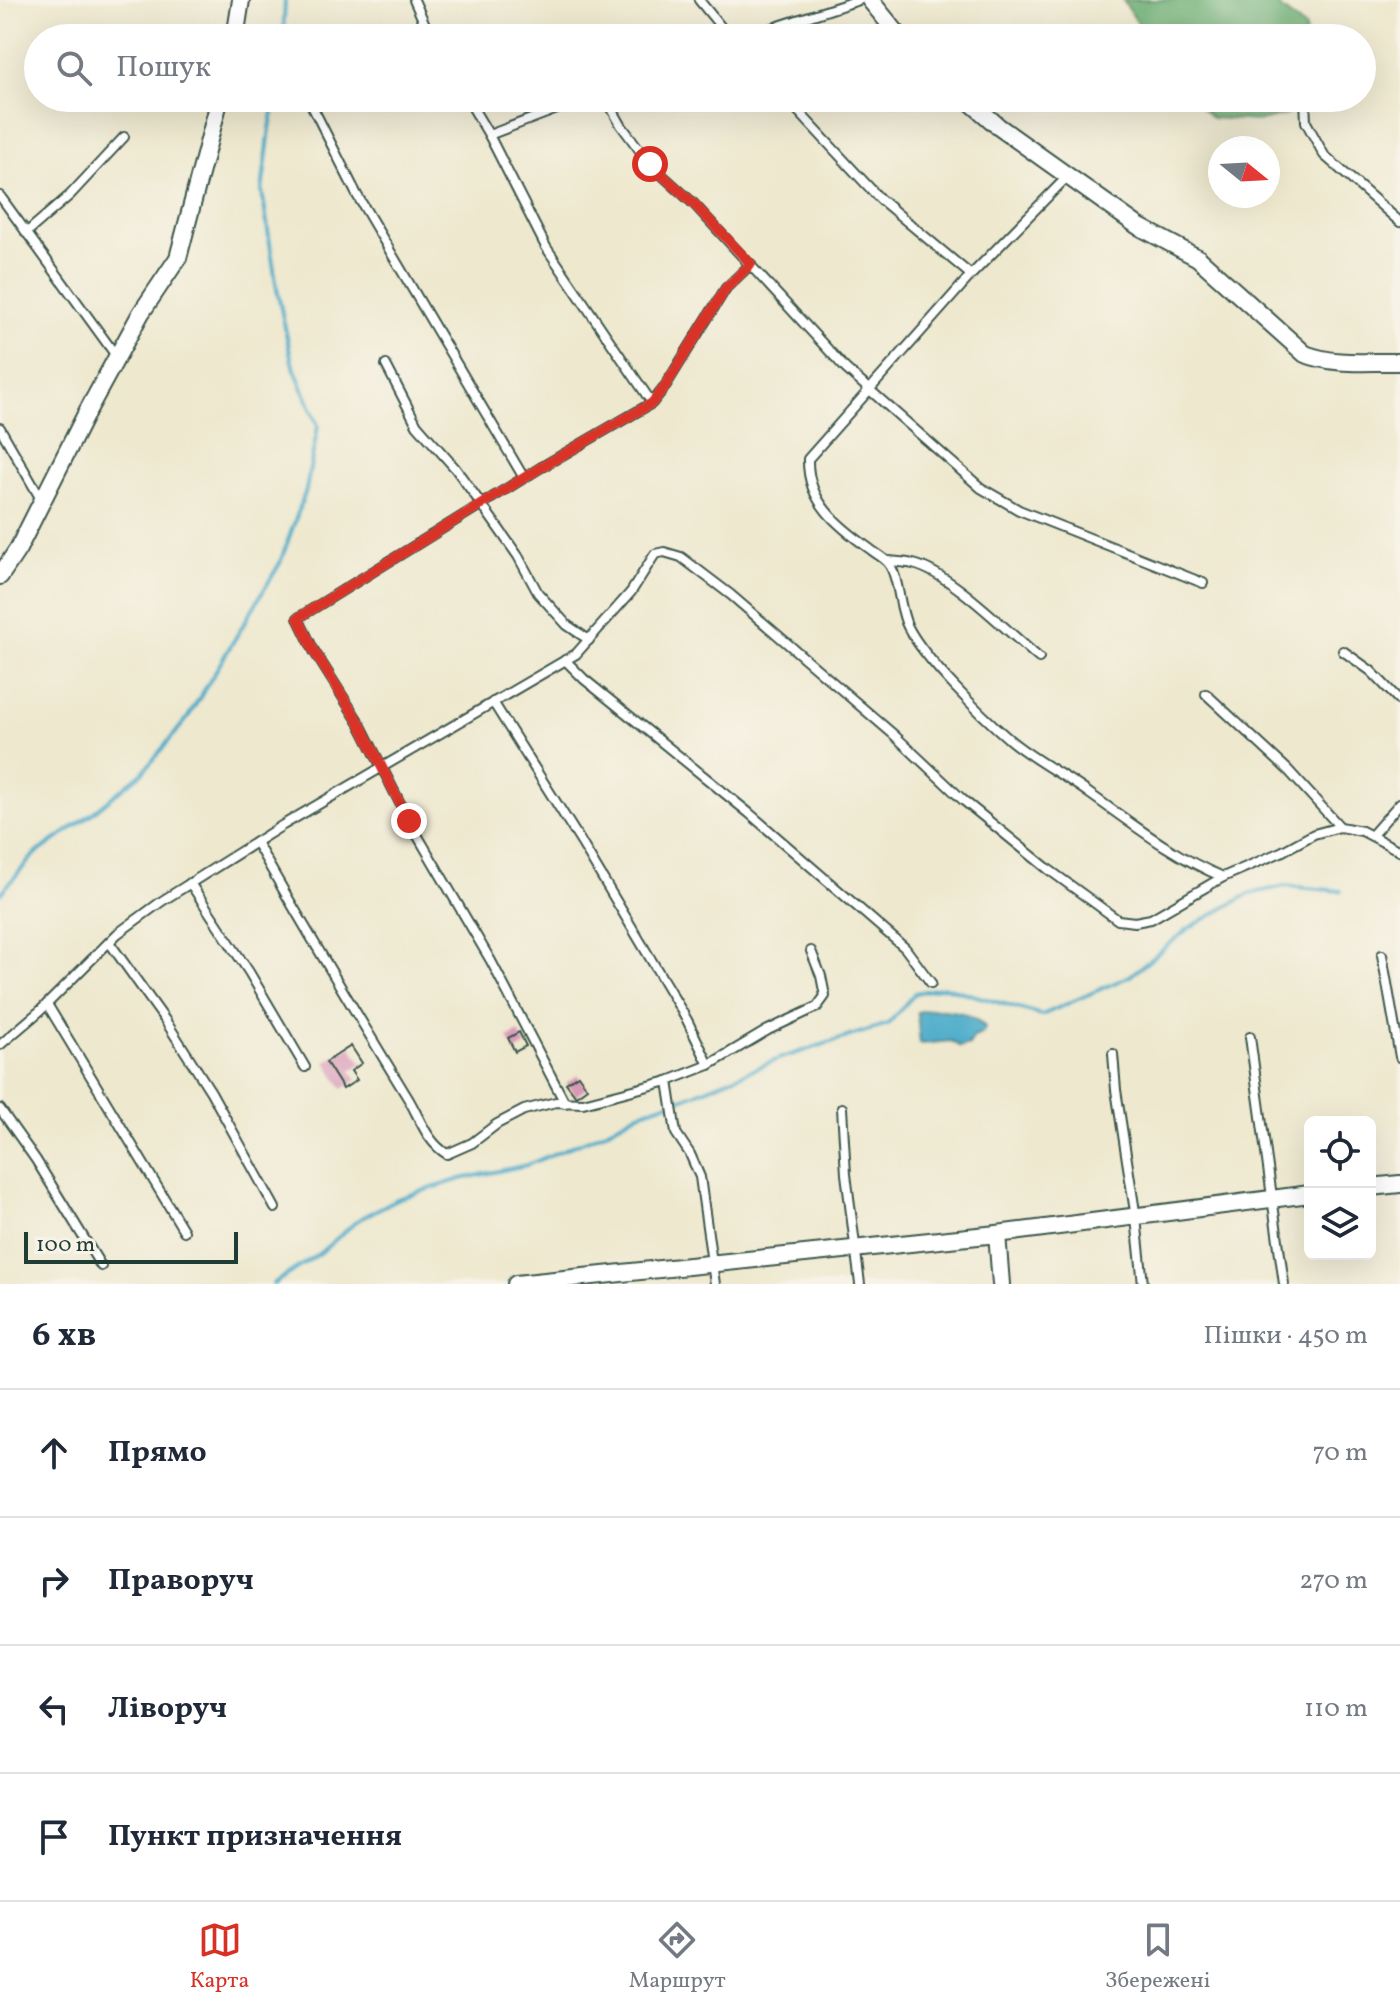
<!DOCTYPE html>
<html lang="uk">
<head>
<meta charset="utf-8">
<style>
  :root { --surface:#fff; --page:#f6f6f7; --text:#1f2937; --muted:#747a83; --line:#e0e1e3; --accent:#d93025 }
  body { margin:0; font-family:Vollkorn,serif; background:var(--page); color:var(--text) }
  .controls { position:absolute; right:24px; bottom:24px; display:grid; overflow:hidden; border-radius:12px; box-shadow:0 8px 32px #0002 }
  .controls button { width:72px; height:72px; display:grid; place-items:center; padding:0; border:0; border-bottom:2px solid var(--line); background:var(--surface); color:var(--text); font:40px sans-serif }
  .compass { position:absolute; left:1208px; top:136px; width:72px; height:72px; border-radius:50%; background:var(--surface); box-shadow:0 8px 32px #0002; rotate:108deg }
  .scale { position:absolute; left:24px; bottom:20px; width:214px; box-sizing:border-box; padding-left:8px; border:4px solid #1f3d34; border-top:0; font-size:22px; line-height:28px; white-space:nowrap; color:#1f3d34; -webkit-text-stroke:6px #f7f3e8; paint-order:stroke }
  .stop { position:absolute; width:24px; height:24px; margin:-18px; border:6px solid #d93025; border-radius:50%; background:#fff }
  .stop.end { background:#d93025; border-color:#fff; box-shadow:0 2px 8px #0008 }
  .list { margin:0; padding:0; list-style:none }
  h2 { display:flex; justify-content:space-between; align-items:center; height:104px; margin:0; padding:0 32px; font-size:34px }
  h2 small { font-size:26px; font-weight:400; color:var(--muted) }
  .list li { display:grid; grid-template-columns:52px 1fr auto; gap:24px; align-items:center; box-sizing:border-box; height:128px; padding:0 32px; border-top:2px solid var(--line) }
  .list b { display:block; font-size:30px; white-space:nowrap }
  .list em { font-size:26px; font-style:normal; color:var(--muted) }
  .icon { flex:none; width:44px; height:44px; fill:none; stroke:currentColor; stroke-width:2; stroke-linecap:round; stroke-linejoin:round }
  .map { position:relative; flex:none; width:1400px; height:1284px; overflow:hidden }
  .search { position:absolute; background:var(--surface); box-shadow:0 8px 32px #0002; left:24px; right:24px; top:24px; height:88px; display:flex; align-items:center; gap:20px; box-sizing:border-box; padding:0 28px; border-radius:44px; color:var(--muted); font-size:30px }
  .sheet { height:616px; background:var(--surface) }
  nav { display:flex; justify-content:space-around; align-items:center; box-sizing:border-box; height:112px; border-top:2px solid var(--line); background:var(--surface); font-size:22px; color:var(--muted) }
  nav a { display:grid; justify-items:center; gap:4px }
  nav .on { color:var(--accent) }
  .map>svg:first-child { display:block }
  .forest { fill:#6bae72; stroke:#457653; stroke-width:2 }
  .water { fill:#4aaac9; stroke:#34747e; stroke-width:2 }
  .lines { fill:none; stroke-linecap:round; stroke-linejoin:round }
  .stream { stroke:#4aaac9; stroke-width:4 }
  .building { fill:#d898b7 }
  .lane-casing { stroke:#3e574b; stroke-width:12 }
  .street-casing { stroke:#3e574b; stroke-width:20 }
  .lane { stroke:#fff; stroke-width:8 }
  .street { stroke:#fff; stroke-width:16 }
  .route { stroke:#d93025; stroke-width:10 }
</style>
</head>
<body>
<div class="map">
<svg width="1400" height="1284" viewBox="0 0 1400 1284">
  <rect width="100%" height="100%" fill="#f7f3e8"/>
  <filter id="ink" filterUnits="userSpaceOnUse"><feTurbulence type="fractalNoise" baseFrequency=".0125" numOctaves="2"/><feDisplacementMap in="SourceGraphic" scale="16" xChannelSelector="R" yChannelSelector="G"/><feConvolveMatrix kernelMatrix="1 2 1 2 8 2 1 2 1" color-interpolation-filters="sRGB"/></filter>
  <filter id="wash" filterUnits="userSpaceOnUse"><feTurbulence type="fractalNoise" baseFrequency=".006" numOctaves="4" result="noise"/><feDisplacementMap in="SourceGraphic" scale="32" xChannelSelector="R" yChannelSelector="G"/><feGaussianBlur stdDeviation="1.8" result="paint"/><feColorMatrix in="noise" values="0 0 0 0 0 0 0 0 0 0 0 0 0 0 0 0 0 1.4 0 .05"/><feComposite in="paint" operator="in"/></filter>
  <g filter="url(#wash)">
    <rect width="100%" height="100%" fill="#eee8ce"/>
    <g class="forest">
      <path d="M1123 0H1270L1306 28 1305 38H1147Z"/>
      <path d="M1191 98H1294L1287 115 1260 121 1212 118Z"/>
    </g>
    <path class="water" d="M932 1009C953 1011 970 1011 985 1027L983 1033 974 1037 969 1045 960 1047 951 1041 920 1044 917 1012Z"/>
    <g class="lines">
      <g class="stream">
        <path d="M283 38 285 0"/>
        <path d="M0 894 34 855 90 815 143 772 187 719 280 563 306 490 318 426 292 362 277 289 262 191 270 128 276 98"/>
        <path d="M273 1284 320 1253 358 1220 397 1199 461 1179 527 1165 603 1133 639 1113 684 1098 781 1058 888 1024 915 993 945 987 1042 1015 1130 976 1189 928 1249 894 1285 886 1341 891"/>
      </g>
    </g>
    <g id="blocks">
      <g class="building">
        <path d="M519 1032 526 1046 515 1052 508 1038Z"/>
        <path d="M351 1046 362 1063 351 1071 357 1080 343 1089 326 1062Z"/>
        <path d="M578 1075 587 1088 576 1096 566 1083Z"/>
      </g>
    </g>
  </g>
  <g filter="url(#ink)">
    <use href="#blocks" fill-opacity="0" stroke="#3e574b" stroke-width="2"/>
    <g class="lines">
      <g class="lane-casing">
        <g id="lane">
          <path d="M414 0 431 38"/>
          <path d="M699 0 730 38"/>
          <path d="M742 38 859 0"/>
          <path d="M467 98 489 135 546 247 652 403"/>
          <path d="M606 98 621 125 650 164 694 204 846 369 981 488 1019 510 1203 583"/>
          <path d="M786 98 880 199 971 275"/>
          <path d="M1305 98 1306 122 1324 155 1400 222"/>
          <path d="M310 102 357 195 524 478"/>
          <path d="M489 135 586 98"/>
          <path d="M1068 176 971 275 808 459C807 502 838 526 870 549 876 554 885 558 889 564 899 577 899 610 908 627 925 660 981 715 1010 740 1034 760 1064 775 1090 794 1134 825 1174 857 1223 877"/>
          <path d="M0 196 117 357"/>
          <path d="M26 233 70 195 124 137"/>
          <path d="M386 365 417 425 455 468 482 505 518 556 538 593 567 625 589 640"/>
          <path d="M0 428 42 501"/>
          <path d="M888 561C896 562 905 562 913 564 951 573 1008 632 1039 658"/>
          <path d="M1343 651 1371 671 1400 701"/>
          <path d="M565 660 584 679 749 813 905 948 931 983"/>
          <path d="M1206 694 1288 770 1340 827"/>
          <path d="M493 702 581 842 687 1020 709 1065"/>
          <path d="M1372 835 1400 803"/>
          <path d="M256 842C304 928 355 1011 406 1095 419 1115 426 1142 447 1154L472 1143 497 1124 524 1110 556 1102 583 1103 668 1081 709 1065 768 1030 817 1007 825 996 821 976 811 951"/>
          <path d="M190 883 249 972 305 1067"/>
          <path d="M109 942 165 1020 211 1092 275 1208"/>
          <path d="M1382 955 1400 1057"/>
          <path d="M47 1004 184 1231"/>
          <path d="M1250 1037 1284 1284"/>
          <path d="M0 1045 41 1010 117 934 162 901 283 825 576 654 631 592 655 554 664 552 681 557 731 595 893 734 963 800 1048 869 1118 920 1135 922 1151 919 1223 877 1281 852 1314 834 1340 827 1362 831 1400 851"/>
          <path d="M1113 1054 1116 1090 1136 1218 1143 1284"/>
          <path d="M668 1081 676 1133 690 1154 700 1177 715 1284"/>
          <path d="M565 1103 491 961 409 821 360 724 314 651 298 618 540 468 652 403 664 388 726 288 751 264"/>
          <path d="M842 1108 846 1174 860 1284"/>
          <path d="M0 1109 36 1160 101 1266"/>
        </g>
      </g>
      <g class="street-casing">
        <g id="street">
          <path d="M870 0 901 38"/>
          <path d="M235 38 241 0"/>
          <path d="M966 98 999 127 1138 226 1198 258 1305 354C1337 366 1367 361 1400 362"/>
          <path d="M0 576 18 549 88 410 141 313 178 258 220 98"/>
          <path d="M1370 1187 1400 1184"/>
          <path d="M997 1234 1001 1284"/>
          <path d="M516 1284 997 1234 1310 1194"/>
        </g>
      </g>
      <use href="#lane" class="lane"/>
      <use href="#street" class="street"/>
    </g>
  </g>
  <g class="lines" filter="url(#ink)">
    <path class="route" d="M409 821 360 724 314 651 298 618 540 468 652 403 664 388 726 288 751 264 694 204 650 164"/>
  </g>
</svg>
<div class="controls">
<button><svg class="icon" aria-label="locate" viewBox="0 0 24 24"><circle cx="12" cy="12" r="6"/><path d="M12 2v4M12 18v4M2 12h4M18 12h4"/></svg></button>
<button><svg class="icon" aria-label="layers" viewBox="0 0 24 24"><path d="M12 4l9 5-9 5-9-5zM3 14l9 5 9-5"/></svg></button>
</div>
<svg class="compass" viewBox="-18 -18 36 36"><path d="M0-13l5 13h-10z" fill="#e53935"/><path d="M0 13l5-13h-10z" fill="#747a83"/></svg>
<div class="scale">100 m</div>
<div class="stop" style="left:650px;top:164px"></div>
<div class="stop end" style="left:409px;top:821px"></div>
<div class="search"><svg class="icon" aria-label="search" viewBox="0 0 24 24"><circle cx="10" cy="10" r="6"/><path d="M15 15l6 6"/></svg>Пошук</div>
</div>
<section class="sheet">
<h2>6 хв<small>Пішки · 450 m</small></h2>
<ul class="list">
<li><svg class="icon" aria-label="ahead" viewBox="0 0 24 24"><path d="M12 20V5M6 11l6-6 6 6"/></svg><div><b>Прямо</b></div><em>70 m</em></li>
<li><svg class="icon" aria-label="right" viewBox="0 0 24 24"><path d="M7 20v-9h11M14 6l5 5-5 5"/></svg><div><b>Праворуч</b></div><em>270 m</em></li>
<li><svg class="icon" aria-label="left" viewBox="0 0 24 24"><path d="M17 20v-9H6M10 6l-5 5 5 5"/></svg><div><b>Ліворуч</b></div><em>110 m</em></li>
<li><svg class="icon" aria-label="arrive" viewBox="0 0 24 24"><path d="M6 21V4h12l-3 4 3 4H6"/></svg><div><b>Пункт призначення</b></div></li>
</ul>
</section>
<nav>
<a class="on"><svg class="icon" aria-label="map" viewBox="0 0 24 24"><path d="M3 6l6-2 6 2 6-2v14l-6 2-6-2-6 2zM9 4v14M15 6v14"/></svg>Карта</a>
<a><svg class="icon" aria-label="directions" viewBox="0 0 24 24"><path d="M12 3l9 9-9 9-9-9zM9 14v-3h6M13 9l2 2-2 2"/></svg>Маршрут</a>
<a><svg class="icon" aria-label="saved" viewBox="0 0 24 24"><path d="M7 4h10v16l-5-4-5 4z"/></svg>Збережені</a>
</nav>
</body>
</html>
